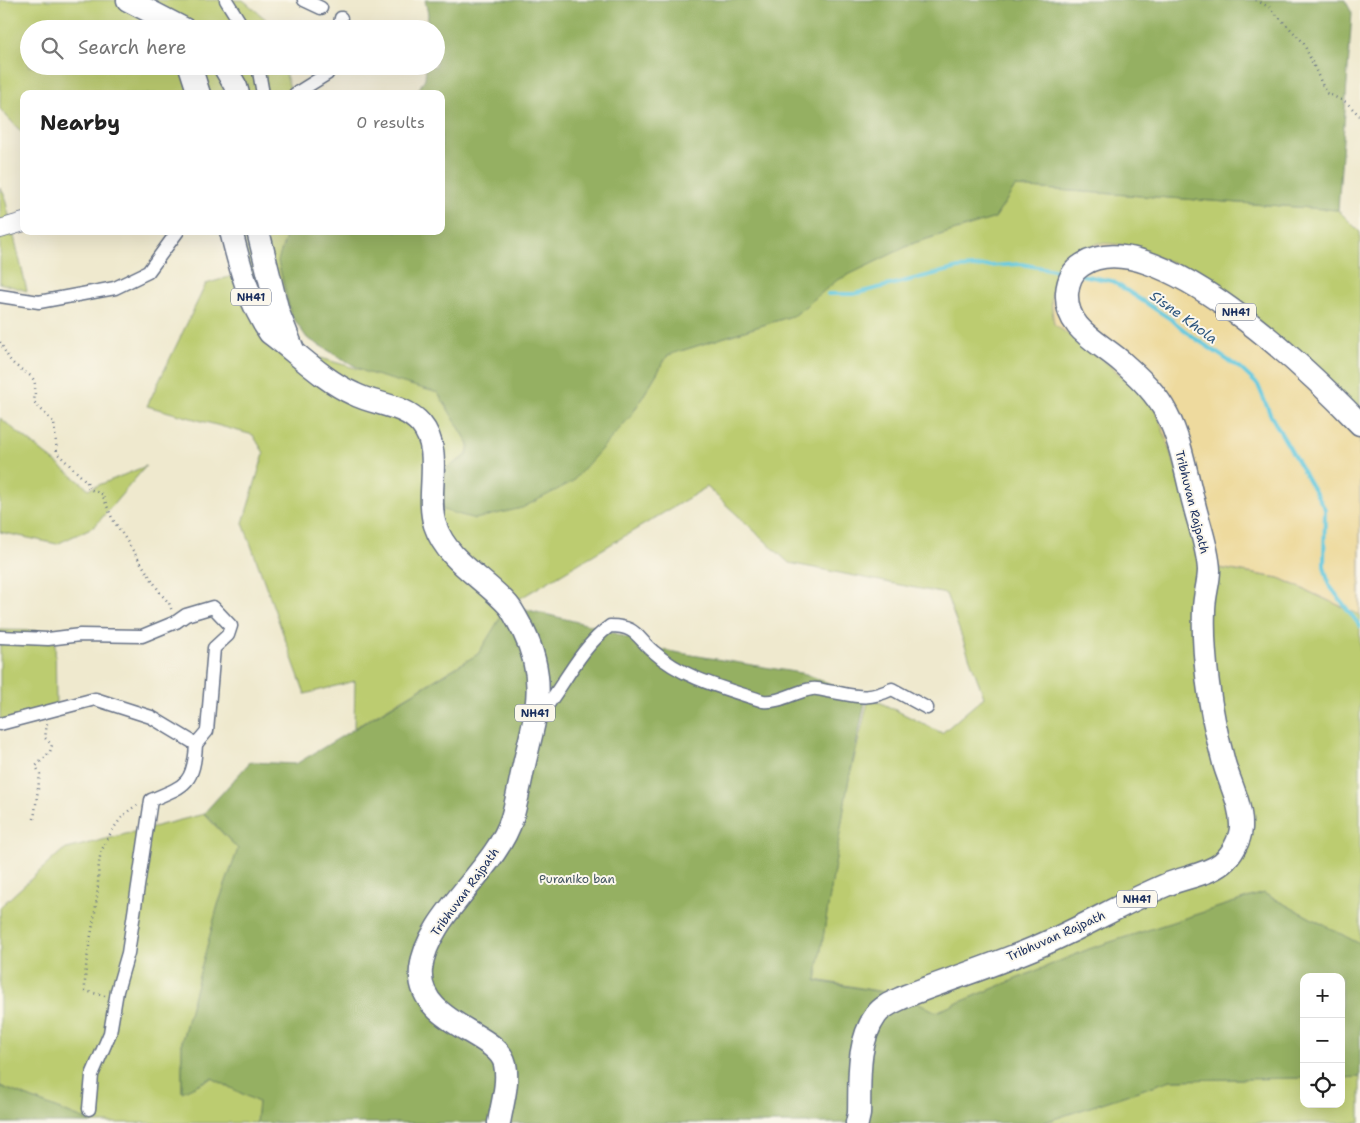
<!DOCTYPE html>
<html lang="en">
<head>
<meta charset="utf-8">
<style>
  :root { --surface:#fff; --page:#f2f2f2; --text:#222; --muted:#767676; --line:#e0e0e0 }
  body { margin:0; font-family:"Shantell Sans",sans-serif; background:var(--page); color:var(--text) }
  .controls { position:absolute; right:15px; bottom:15px; display:grid; overflow:hidden; border-radius:10px; box-shadow:0 5px 20px #0002 }
  .controls button { width:45px; height:45px; display:grid; place-items:center; padding:0; border:0; border-bottom:1px solid var(--line); background:var(--surface); color:var(--text); font:25px sans-serif }
  .list { margin:0; padding:0; list-style:none }
  h2 { display:flex; justify-content:space-between; align-items:center; height:65px; margin:0; padding:0 20px; font-size:21px }
  h2 small { font-size:16px; font-weight:400; color:var(--muted) }
  .icon { flex:none; width:28px; height:28px; fill:none; stroke:currentColor; stroke-width:2; stroke-linecap:round; stroke-linejoin:round }
  .map { position:relative; flex:none; width:1360px; height:1123px; overflow:hidden }
  .search { position:absolute; background:var(--surface); box-shadow:0 5px 20px #0002; left:20px; top:20px; width:425px; height:55px; display:flex; align-items:center; gap:12px; box-sizing:border-box; padding:0 18px; border-radius:28px; color:var(--muted); font-size:19px }
  .panel { position:absolute; background:var(--surface); box-shadow:0 5px 20px #0002; left:20px; top:90px; width:425px; height:145px; border-radius:10px }
  .map>svg:first-child { display:block }
  .green { fill:#bccc6f; stroke:#6c7e66 }
  .forest { fill:#95b062; stroke:#587060 }
  .sand { fill:#eeda9e; stroke:#84847e }
  .lines { fill:none; stroke-linecap:round; stroke-linejoin:round }
  .stream { stroke:#61c8de; stroke-width:4 }
  .street-casing { stroke:#657085; stroke-width:15 }
  .secondary-casing { stroke:#657085; stroke-width:20 }
  .highway-casing { stroke:#657085; stroke-width:25 }
  .path { stroke:#657085; stroke-width:2.5; stroke-dasharray:1 4; stroke-linecap:butt }
  .street { stroke:#fff; stroke-width:12 }
  .secondary { stroke:#fff; stroke-width:18 }
  .highway { stroke:#fff; stroke-width:22 }
  .labels { text-anchor:middle; dominant-baseline:central; stroke-width:4; stroke-linejoin:round; paint-order:stroke }
  .shield { fill:#fbf7ec; stroke:#5e6b89; stroke-width:1 }
  .shield-label { font-size:11px; font-weight:bold; fill:#1b2f5e }
  .street-label { font-size:12px; fill:#1b2f5e; stroke:#fbf7ec }
  .park-label { font-size:12px; fill:#435662; stroke:#fbf7ec }
  .water-label { font-size:14px; font-style:italic; fill:#2c557e; stroke:#fbf7ec }
</style>
</head>
<body>
<div class="map">
<svg width="1360" height="1123" viewBox="0 0 1360 1123">
  <rect width="100%" height="100%" fill="#fbf7ec"/>
  <filter id="ink" filterUnits="userSpaceOnUse"><feTurbulence type="fractalNoise" baseFrequency=".02" numOctaves="2"/><feDisplacementMap in="SourceGraphic" scale="10" xChannelSelector="R" yChannelSelector="G"/><feConvolveMatrix kernelMatrix="1 2 1 2 8 2 1 2 1" color-interpolation-filters="sRGB"/></filter>
  <filter id="wash" filterUnits="userSpaceOnUse"><feTurbulence type="fractalNoise" baseFrequency=".0096" numOctaves="4" result="noise"/><feDisplacementMap in="SourceGraphic" scale="20" xChannelSelector="R" yChannelSelector="G"/><feGaussianBlur stdDeviation="1.12" result="paint"/><feColorMatrix in="noise" values="0 0 0 0 0 0 0 0 0 0 0 0 0 0 0 0 0 1.4 0 .05"/><feComposite in="paint" operator="in"/></filter>
  <g filter="url(#wash)">
    <rect width="100%" height="100%" fill="#efe9ce"/>
    <g class="green">
      <path d="M0 0H243L268 21 270 29H29V66H283L292 94H24V135L0 109Z"/>
      <path d="M1015 187 1338 210 1360 232V411L1075 340 1107 363 1138 390 1157 412 1219 568 1279 578 1360 615V944L1263 893 1089 949 936 1012 906 996 816 980 848 784 869 697 942 733 984 697 946 594 789 563 707 487 509 605 478 654 354 728 355 681 305 694 243 523 264 453 253 435 147 406 206 284 232 276 227 231H288L278 261 291 315 293 350 438 392 469 444 467 455 435 476 631 416 668 355 795 315 835 281 914 243 995 218Z"/>
      <path d="M0 188 4 194 27 291 0 283Z"/>
      <path d="M0 418 89 489 146 466 95 526 57 544 0 532Z"/>
      <path d="M0 630 55 631 56 707 0 724Z"/>
      <path d="M204 814 238 849 218 905 182 1040V1091L212 1078 258 1102 256 1123H93L0 1086V907L63 850Z"/>
      <path d="M1360 1077V1123H1042L1171 1080 1304 1078V1104H1341V1078Z"/>
    </g>
    <g class="forest">
      <path d="M425 0H1345L1352 13 1338 210 1015 187 995 218 914 243 836 281 795 315 668 355 631 416 572 482 522 508 475 519 443 510 435 476 467 455 469 444 438 393 365 372 307 338 291 315 278 261 288 231H441V94H416L425 78 426 66H436V29H427L428 14Z"/>
      <path d="M508 605 598 627 662 650 806 674 866 698 848 784 816 981 906 996 936 1012 1089 949 1263 893 1360 944V1077L1341 1078V977H1304V1078L1171 1080 1042 1123H256L258 1102 212 1078 182 1092V1040L218 905 238 849 204 813 250 762 296 764 478 654Z"/>
      <path d="M0 1086 93 1123H0Z"/>
    </g>
    <path class="sand" d="M1099 243 1124 245 1173 263 1360 411V615L1279 578 1219 568 1199 537 1157 412 1138 390 1107 363 1054 324C1046 276 1056 263 1099 243Z"/>
    <g class="lines">
      <g class="stream">
        <path d="M1081 275 1112 281 1172 320 1193 337 1241 369 1258 385 1271 416 1325 509 1324 566 1329 585 1360 626"/>
        <path d="M828 294H854L958 268 1021 264 1065 272"/>
      </g>
    </g>
  </g>
  <g filter="url(#ink)">
    <g class="lines">
      <g class="street-casing">
        <g id="street">
          <path d="M226 0 244 29"/>
          <path d="M304 0 321 8"/>
          <path d="M339 29 341 18"/>
          <path d="M258 66 263 94"/>
          <path d="M295 94 327 74 330 66"/>
          <path d="M0 296 39 302 115 288 148 272 178 231"/>
          <path d="M0 637 48 639 80 635 142 636 176 622 186 615 213 607 231 626 228 635 214 648 207 731 196 744 151 717 95 699 0 724"/>
          <path d="M536 720C562 690 578 649 610 626 637 626 636 637 654 652 682 678 727 689 763 701 781 703 795 691 812 689 817 688 823 690 827 691 854 695 865 702 892 689L927 708"/>
          <path d="M89 1109 92 1075 110 1033 117 991 128 953 151 800C185 786 194 784 196 744"/>
        </g>
      </g>
      <g class="secondary-casing">
        <path id="secondary" d="M0 229 24 222"/>
      </g>
      <g class="highway-casing">
        <g id="highway">
          <path d="M128 0 184 29"/>
          <path d="M190 66 199 94"/>
          <path d="M224 66 236 87 238 94"/>
          <path d="M231 231C240 267 249 303 270 333 297 353 323 380 354 394 375 405 404 404 421 424 444 451 425 494 435 525 447 561 484 578 508 605 514 612 518 622 523 630 548 681 536 713 524 765 520 782 517 801 512 818 497 869 426 916 421 969 416 1024 498 1032 505 1064 509 1083 502 1104 499 1123"/>
          <path d="M258 231 278 312 293 350"/>
          <path d="M857 1123 859 1114C860 1082 856 1043 876 1015 883 1005 896 1001 906 996 950 979 995 965 1039 946 1082 928 1123 903 1166 885 1184 877 1207 875 1222 863 1232 855 1240 840 1241 828 1242 805 1230 784 1224 763 1217 737 1211 710 1208 684 1205 660 1203 634 1204 610 1204 596 1209 583 1209 570 1208 548 1199 525 1194 504 1186 474 1181 441 1167 414 1156 393 1140 378 1123 363 1100 342 1065 330 1067 293 1068 281 1072 271 1082 265 1153 218 1314 376 1360 424"/>
        </g>
      </g>
      <g class="path">
        <path d="M1256 0 1269 7 1303 42 1326 93 1346 102 1360 116"/>
        <path d="M0 342C4 349 9 361 15 365 35 380 37 375 34 402L54 423 57 453 87 482 89 489 102 494 112 518 161 594 169 603 172 611"/>
        <path d="M34 819 40 774 36 766 50 752 52 745 45 738 47 723"/>
        <path d="M105 996 85 991C84 959 94 928 97 896 99 882 97 862 102 850 109 834 122 812 138 805"/>
      </g>
      <use href="#street" class="street"/>
      <use href="#secondary" class="secondary"/>
      <use href="#highway" class="highway"/>
    </g>
  </g>
  <g class="labels">
    <g class="shield">
      <rect x="231" y="288.5" width="40" height="17" rx="4"/>
      <rect x="1216" y="303.5" width="40" height="17" rx="4"/>
      <rect x="515" y="704.5" width="40" height="17" rx="4"/>
      <rect x="1117" y="890.5" width="40" height="17" rx="4"/>
    </g>
    <g class="shield-label">
      <text x="251" y="297">NH41</text>
      <text x="1236" y="312">NH41</text>
      <text x="535" y="713">NH41</text>
      <text x="1137" y="899">NH41</text>
    </g>
    <g class="street-label">
      <text transform="translate(1192 502) rotate(76)">Tribhuvan Rajpath</text>
      <text transform="translate(465 892) rotate(-54)">Tribhuvan Rajpath</text>
      <text transform="translate(1056 936) rotate(-24)">Tribhuvan Rajpath</text>
    </g>
    <g class="park-label">
      <text x="577" y="879">Puraniko ban</text>
    </g>
    <g class="water-label">
      <text transform="translate(1184 317) rotate(36)">Sisne Khola</text>
    </g>
  </g>
</svg>
<div class="controls">
<button>+</button>
<button>−</button>
<button><svg class="icon" aria-label="locate" viewBox="0 0 24 24"><circle cx="12" cy="12" r="6"/><path d="M12 2v4M12 18v4M2 12h4M18 12h4"/></svg></button>
</div>
<div class="search"><svg class="icon" aria-label="search" viewBox="0 0 24 24"><circle cx="10" cy="10" r="6"/><path d="M15 15l6 6"/></svg>Search here</div>
<section class="panel">
<h2>Nearby<small>0 results</small></h2>
<ul class="list">
</ul>
</section>
</div>
</body>
</html>
